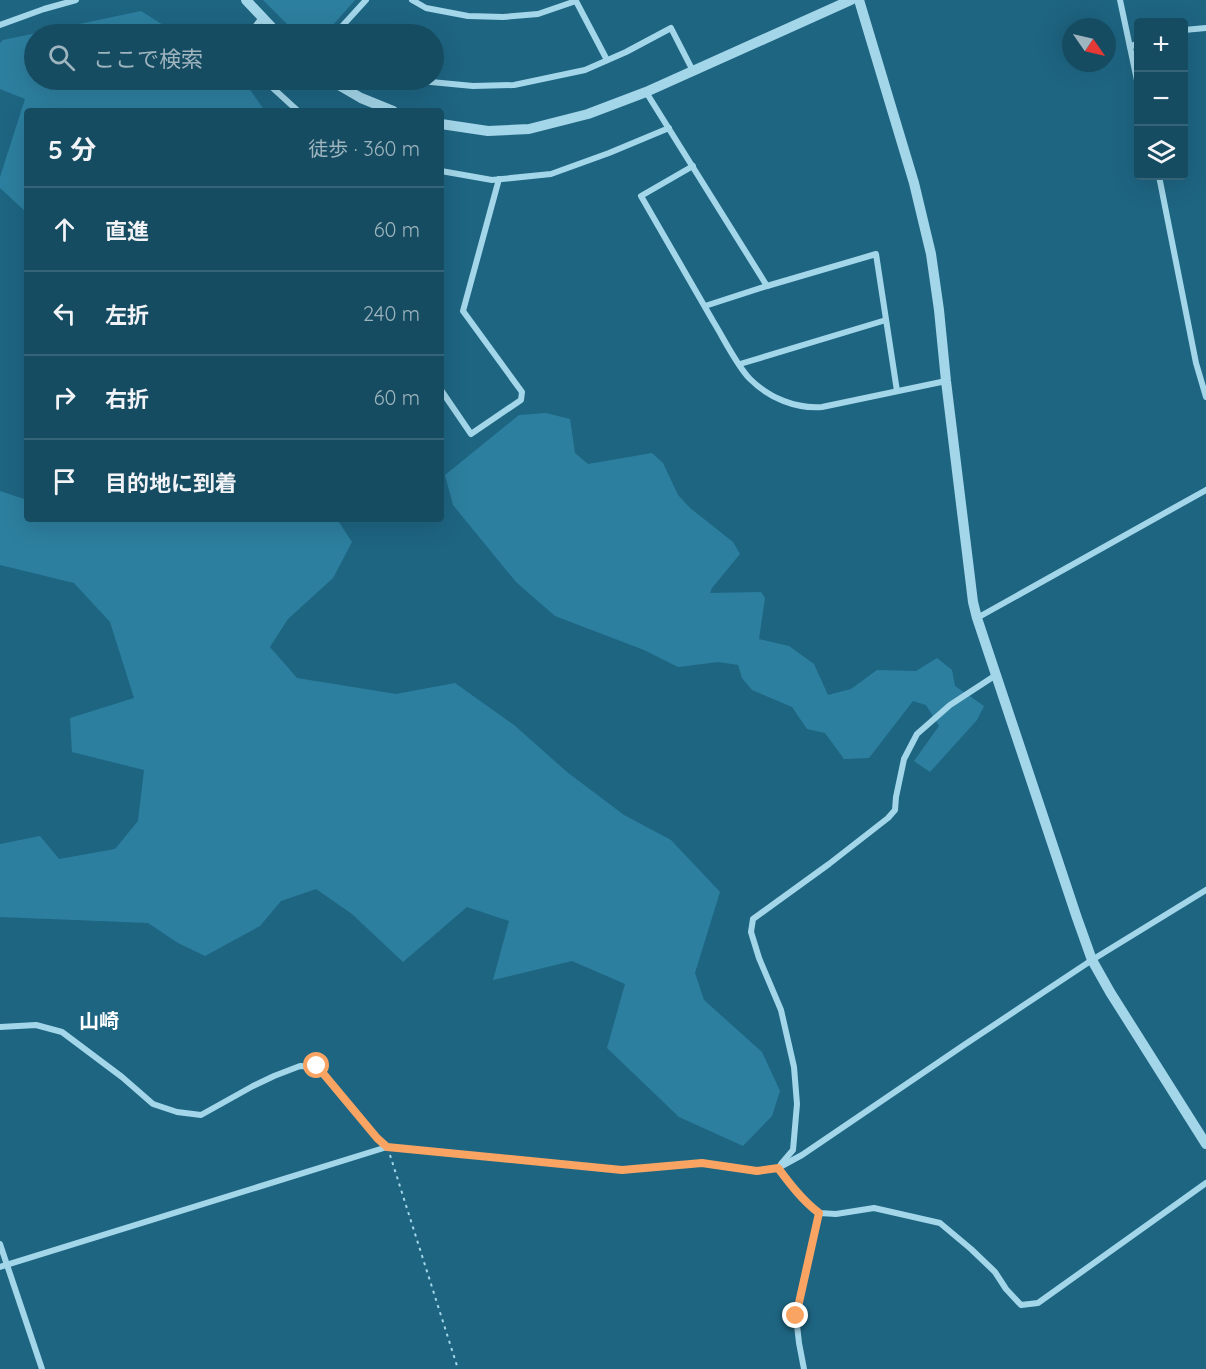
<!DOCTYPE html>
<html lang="ja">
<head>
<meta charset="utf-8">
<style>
  :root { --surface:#164c62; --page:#23566b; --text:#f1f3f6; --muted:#9eb4be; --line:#356377 }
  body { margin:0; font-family:Quicksand,"Noto Sans JP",sans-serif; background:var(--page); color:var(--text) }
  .controls { position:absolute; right:18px; top:18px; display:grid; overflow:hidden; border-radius:6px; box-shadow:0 6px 24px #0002 }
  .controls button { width:54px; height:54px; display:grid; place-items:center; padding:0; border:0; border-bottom:2px solid var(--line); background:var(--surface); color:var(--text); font:30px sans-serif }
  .compass { position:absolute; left:1062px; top:18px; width:54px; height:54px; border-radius:50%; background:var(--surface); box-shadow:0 6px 24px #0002; rotate:124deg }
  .stop { position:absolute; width:18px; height:18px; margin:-14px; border:4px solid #f9a462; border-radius:50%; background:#fff }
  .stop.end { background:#f9a462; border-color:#fff; box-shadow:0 2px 6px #0008 }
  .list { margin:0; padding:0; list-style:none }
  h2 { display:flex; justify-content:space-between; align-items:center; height:78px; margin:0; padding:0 24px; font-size:26px }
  h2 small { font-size:20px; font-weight:400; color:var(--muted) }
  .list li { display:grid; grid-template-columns:39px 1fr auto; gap:18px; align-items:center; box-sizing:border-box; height:84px; padding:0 24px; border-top:2px solid var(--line) }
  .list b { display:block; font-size:22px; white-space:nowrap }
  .list em { font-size:20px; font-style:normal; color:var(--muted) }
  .icon { flex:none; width:33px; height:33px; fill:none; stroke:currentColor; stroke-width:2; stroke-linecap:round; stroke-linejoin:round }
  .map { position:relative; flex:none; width:1206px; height:1369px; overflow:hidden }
  .search { position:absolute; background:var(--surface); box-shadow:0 6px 24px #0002; left:24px; top:24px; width:420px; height:66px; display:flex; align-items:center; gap:15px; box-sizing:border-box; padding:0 21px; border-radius:33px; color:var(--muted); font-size:22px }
  .panel { position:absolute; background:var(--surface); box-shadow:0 6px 24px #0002; left:24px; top:108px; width:420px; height:414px; border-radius:6px }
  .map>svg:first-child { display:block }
  .green { fill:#2d7f9f }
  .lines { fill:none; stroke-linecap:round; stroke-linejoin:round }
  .path { stroke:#a3d6e9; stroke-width:2; stroke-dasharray:3 4.5; stroke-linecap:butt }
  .minor { stroke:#a3d6e9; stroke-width:6 }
  .tertiary { stroke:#a3d6e9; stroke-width:10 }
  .route { stroke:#f9a462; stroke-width:8 }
  .labels { text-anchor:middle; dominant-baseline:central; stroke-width:6; stroke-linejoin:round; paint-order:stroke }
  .quarter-label { font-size:20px; font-weight:bold; fill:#fff; stroke:#1e6582 }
</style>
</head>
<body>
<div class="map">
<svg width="1206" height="1369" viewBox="0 0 1206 1369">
  <rect width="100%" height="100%" fill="#1e6582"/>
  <g class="green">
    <path d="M263 0H355L325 34H297Z"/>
    <path d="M141 11 171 30 181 34H34V80H243L265 111H27V211L26 212 0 188V177L25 99 0 89V43L3 40Z"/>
    <path d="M546 413 570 419 575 453 588 464 652 453 663 463 678 495 690 508 733 542 740 554 712 588 710 593 761 592 765 598 759 639 789 646 814 664 828 695 851 689 877 670 916 671 937 658 952 670 955 686 984 706 977 720 930 772 914 761 939 726 926 705 913 701 869 758 844 759 825 733 807 729 792 707 752 690 742 678 738 665 718 662 678 667 644 650 555 616 516 582 453 505 445 475 519 415Z"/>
    <path d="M0 491 27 500V519H337L352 542 333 578 288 619 270 647 297 678 396 694 455 683 514 725 567 772 624 815 671 840 720 892 695 973 704 1000 762 1052 780 1091 772 1116 743 1146 679 1117 607 1048 625 984 572 961 493 980 509 921 467 907 403 962 352 914 316 889 281 901 260 926 205 956 178 943 148 923 0 917V844L40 836 59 859 115 849 138 821 144 770 72 752 70 718 134 698 110 622 74 583 0 565Z"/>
  </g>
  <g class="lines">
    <path class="path" d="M390 1155 458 1369"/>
    <g class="minor">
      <path d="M412 0 426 8 468 16 503 17 538 14 576 1 607 60"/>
      <path d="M1120 0 1138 85"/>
      <path d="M0 25 44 9 76 0"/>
      <path d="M1184 30 1206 28"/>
      <path d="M249 34 262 18"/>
      <path d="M335 34 366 0"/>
      <path d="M1130 47 1138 43"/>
      <path d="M264 80 298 111"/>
      <path d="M426 80 431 82 473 86 514 85 585 70 626 52 671 28 693 71"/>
      <path d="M646 92 767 286"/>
      <path d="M693 166 641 196C665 238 689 279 713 321 723 337 737 366 750 379 769 398 796 409 822 407L946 381"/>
      <path d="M441 171 492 180 551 174 609 153 669 128"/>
      <path d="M1159 176 1196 363 1206 397"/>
      <path d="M705 306 767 286 876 254 897 391"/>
      <path d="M740 364 886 320"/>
      <path d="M441 390 471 434 521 400 522 392 463 311 499 179"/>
      <path d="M977 618 1206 490"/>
      <path d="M0 1027 36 1025 62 1032 122 1077 153 1104 177 1112 201 1115 253 1086 274 1076 300 1066 317 1067 377 1138 387 1147"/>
      <path d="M781 1164 793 1150 797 1104 794 1067 781 1010 759 958 751 932 753 919 829 864 888 818 895 810 896 797 904 759 917 734 950 705 996 675"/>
      <path d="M778 1168 795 1190 812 1208 819 1213 836 1214 874 1208 940 1223 971 1249 995 1272 1006 1289 1021 1305 1038 1303 1206 1183"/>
      <path d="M0 1244 42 1369"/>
      <path d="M0 1267 387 1147 622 1170 702 1163 757 1171 778 1168 802 1155 964 1045 1092 960 1206 890"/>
      <path d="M804 1369 799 1343 796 1316 819 1213"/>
    </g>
    <g class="tertiary">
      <path d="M246 0 278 34"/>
      <path d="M859 0 914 183 931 254 939 310 946 381 973 602 977 618 1077 918 1092 960 1110 992 1206 1144"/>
      <path d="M330 80 361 98 393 111"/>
      <path d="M441 124 488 131 529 129 588 114 646 92 851 0"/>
    </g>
  </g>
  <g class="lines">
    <path class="route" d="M317 1066 377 1138 387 1147 622 1170 702 1163 757 1171 778 1168C790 1184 803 1201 819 1213L796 1316"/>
  </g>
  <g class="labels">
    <g class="quarter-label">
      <text x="99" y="1020">山崎</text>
    </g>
  </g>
</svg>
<div class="controls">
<button>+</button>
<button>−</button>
<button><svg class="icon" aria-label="layers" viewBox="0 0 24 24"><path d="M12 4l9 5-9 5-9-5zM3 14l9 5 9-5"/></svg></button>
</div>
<svg class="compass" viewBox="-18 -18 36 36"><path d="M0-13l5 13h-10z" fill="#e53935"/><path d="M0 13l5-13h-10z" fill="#9eb4be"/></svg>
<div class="stop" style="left:317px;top:1066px"></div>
<div class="stop end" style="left:796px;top:1316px"></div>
<div class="search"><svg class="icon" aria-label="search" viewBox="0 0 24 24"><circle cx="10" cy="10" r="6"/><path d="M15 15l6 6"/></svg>ここで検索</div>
<section class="panel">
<h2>5 分<small>徒歩 · 360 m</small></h2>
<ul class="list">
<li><svg class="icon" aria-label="ahead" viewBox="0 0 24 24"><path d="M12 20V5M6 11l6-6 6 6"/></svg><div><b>直進</b></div><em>60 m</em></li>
<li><svg class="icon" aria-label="left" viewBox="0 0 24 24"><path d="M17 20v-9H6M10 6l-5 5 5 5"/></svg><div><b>左折</b></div><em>240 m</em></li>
<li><svg class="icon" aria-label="right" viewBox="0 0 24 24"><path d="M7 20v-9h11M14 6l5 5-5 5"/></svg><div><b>右折</b></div><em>60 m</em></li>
<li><svg class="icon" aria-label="arrive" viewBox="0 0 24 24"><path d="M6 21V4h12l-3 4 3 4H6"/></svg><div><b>目的地に到着</b></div></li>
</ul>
</section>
</div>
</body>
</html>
